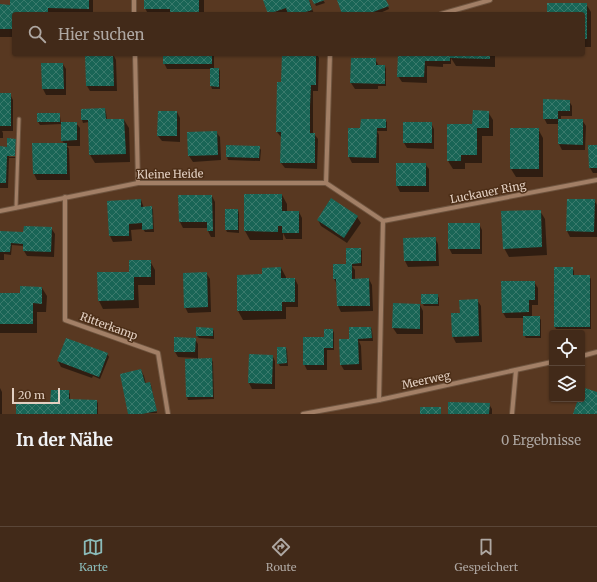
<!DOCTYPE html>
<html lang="de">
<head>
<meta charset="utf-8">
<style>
  :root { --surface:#422a19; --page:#493222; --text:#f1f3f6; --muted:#aea7a2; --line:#5a4638; --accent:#8bbbb9 }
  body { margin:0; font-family:Merriweather,serif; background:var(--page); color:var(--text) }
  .controls { position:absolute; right:12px; bottom:12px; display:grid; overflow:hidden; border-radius:4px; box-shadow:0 1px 3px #0004 }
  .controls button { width:36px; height:36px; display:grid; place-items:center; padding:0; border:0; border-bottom:1px solid var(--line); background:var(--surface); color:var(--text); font:20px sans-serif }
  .scale { position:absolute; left:12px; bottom:10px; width:48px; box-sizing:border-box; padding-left:4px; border:2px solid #e2cfc1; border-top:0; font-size:11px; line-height:14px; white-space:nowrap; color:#e2cfc1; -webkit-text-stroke:3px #4c2e17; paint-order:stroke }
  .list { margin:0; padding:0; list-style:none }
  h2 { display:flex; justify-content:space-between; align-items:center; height:52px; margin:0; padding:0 16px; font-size:17px }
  h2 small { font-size:13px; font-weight:400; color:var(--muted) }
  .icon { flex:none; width:22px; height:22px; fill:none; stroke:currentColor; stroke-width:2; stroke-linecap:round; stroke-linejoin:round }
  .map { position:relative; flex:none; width:597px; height:414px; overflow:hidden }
  .search { position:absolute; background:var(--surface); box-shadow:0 1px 3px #0004; left:12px; right:12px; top:12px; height:44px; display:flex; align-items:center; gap:10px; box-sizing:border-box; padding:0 14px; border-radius:4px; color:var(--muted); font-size:15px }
  .sheet { height:112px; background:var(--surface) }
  nav { display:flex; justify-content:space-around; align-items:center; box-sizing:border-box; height:56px; border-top:1px solid var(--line); background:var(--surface); font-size:11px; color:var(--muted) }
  nav a { display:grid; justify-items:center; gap:2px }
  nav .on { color:var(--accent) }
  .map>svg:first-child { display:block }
  .shadow { fill:#0007 }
  .building { fill:url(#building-cross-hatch) }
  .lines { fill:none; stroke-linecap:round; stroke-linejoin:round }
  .lane-casing { stroke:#6e543f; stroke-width:5 }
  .street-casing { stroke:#6e543f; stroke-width:6 }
  .lane { stroke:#a27f66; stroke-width:3 }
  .street { stroke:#a27f66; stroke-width:4 }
  .labels { text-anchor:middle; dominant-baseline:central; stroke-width:3; stroke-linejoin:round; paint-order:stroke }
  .street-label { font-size:11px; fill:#e2cfc1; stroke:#4c2e17 }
</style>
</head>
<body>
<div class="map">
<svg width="597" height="414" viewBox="0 0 597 414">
  <defs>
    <pattern id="building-cross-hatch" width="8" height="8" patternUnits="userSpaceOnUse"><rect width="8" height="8" fill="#196556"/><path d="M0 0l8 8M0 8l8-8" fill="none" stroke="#3a7a6c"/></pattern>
  </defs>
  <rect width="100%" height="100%" fill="#583821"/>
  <g class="shadow">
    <path d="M11 0H93V14H14V37H0V5L11 6Z"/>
    <path d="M145 0H204V14H148L145 8Z"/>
    <path d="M264 0H309L314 14H269Z"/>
    <path d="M313 0H323L325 3 316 6Z"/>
    <path d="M338 0H386L389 9 378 14H343Z"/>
    <path d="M586 4 591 12V47H583V14H548Z"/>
    <path d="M91 54H113L116 60 117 91H90L87 86Z"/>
    <path d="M164 54H214V69H219L220 71V89H212L211 86V69H167L164 63Z"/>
    <path d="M283 54H317L319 58 318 91H313V134H314L318 139 317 169 285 168 281 163 282 137H281L277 132 282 83Z"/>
    <path d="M399 54H495V67L456 66 451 58V64H443V67L427 66V83L402 82 398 76Z"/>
    <path d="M375 59 379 66H385L386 69V86H378V89H355L351 83Z"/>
    <path d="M42 64H63L66 69V95H46L43 89Z"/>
    <path d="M0 94H10L13 100V131H2L3 133V138H0Z"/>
    <path d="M569 101 572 106V116H561V120H582L586 126 585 150H562L559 144V124H547L544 118Z"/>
    <path d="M105 109 106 112 107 120H124L129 128 130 162 95 163 90 155 89 122 83 123 82 120Z"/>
    <path d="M177 112 180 118V142L162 141 158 136Z"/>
    <path d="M488 112 493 120V136H482V163H465V169H453L448 161 473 125Z"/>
    <path d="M38 114H59L60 116 61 123H76L80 128V146H67L69 149 70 180H37L34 174 33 144H64L62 140V124L40 125 38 122Z"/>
    <path d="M385 120 387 122V131H377L379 135V163H352L349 157V129H361Z"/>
    <path d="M431 123 434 129V149L407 148 404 143Z"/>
    <path d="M538 129 543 138V177H516L511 169Z"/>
    <path d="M216 132 220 137 221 160 193 162 189 156 188 133Z"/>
    <path d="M15 140 17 142 16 155H9V157H16V158H9L8 188H0V147L8 148Z"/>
    <path d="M597 146V173H593L590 168Z"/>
    <path d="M259 147 261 150 260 161 228 160 227 157Z"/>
    <path d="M425 164 429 169V192H400L397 186Z"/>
    <path d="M245 195H282L287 204V212H299L302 218V239H286L283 233V240H250L245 231Z"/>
    <path d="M179 196H212L215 202V237H211L208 231V228H183L180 222Z"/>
    <path d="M141 200 144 208 152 207 153 210 154 232H145L143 229 131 230 132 241 113 242 110 236 108 202Z"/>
    <path d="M594 200 597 205V237H570L567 231Z"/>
    <path d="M238 210 239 213V233L227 232 226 230Z"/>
    <path d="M540 211 545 219 547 255 509 257 504 248Z"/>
    <path d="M357 217 361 223 347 243 321 226 318 220Z"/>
    <path d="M479 224 482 230V254H452L449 248Z"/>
    <path d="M51 228 55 234 54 257 27 256 24 251V246L12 245 11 255 4 254V260H0V232L23 233Z"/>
    <path d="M435 238 438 244 439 266 408 267 405 261Z"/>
    <path d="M360 249 362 251V266H352L355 270V280L369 279 372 285 373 311 341 312 338 306 337 284 334 279 348 265Z"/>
    <path d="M150 261 155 270V285H138L139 308 103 309 99 301 98 273H130Z"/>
    <path d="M281 268 286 277V279H295L298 285V307H286V319L243 320 238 311V276L264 275Z"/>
    <path d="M572 268 574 271V276H589L591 279V329H556L555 327Z"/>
    <path d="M206 273 210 279 211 312 188 313 185 307Z"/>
    <path d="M534 282 538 288V305H532V317H539L541 320V338H526L524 335V318H506L503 313Z"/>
    <path d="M42 288 47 296 46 312H37V333H0V294H21Z"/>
    <path d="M437 295 439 298V306H424L422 303Z"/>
    <path d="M477 300 481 306 482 342 456 343 453 337 461 314Z"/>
    <path d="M394 304 420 305 423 311V334H397L393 328Z"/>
    <path d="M371 328 372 330 373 341H359L361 346 362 370H344L341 365 350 340Z"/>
    <path d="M212 329 214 331V339L199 338 197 336Z"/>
    <path d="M332 330 334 332V350H327V370H307L304 364Z"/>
    <path d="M195 339 198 344V359H211L213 362 214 399 188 400 187 397 186 360H197V358L178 357 175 352Z"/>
    <path d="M286 348 287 350 288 366H280L278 363Z"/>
    <path d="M107 354 109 357 100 379 93 376 92 378 61 367 58 361Z"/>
    <path d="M272 355 275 361V389H252L249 383Z"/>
    <path d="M141 370 144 376 146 384 150 383 151 385 157 413 129 414Z"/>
    <path d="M0 388 2 392V414H0Z"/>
    <path d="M68 391 70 394V400L96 401 98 403V414H17L51 406Z"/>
    <path d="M489 404 492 409V414H449Z"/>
  </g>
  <g class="building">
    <path d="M10 0H89V9L48 8V14H14V20H12V29H0V4L10 5Z"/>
    <path d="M144 0H199V14H170V9H144Z"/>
    <path d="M263 0H309L312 10 299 14H288L286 8 268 14Z"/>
    <path d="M312 0H325L314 4Z"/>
    <path d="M337 0H386L389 6 368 14H342Z"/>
    <path d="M547 3H587V39H583V14H547Z"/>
    <path d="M85 54H113L114 86H86Z"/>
    <rect x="163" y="54" width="49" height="10"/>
    <path d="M282 54H316V85H311L310 106V133H315V163H280L281 132H276L277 82H281Z"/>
    <path d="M398 54H490V59L450 58V61H425L424 77H397Z"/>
    <path d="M351 58H376V65H385V84L350 83Z"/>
    <path d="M41 63H63L64 89H42Z"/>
    <path d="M210 68H219V87L210 86Z"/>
    <rect x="0" y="93" width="11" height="33"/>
    <path d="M543 99 570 100V111H558V119H583V145L558 144V119H543Z"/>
    <path d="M105 108 106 119H124L126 154 89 155 88 120H81V109Z"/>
    <path d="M473 110 489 111V128H477V155H461V161H447V124H472Z"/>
    <path d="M158 111H177V136H157Z"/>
    <rect x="37" y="113" width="23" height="9"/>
    <path d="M361 119H386V128H377L376 158 348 157V128H360Z"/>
    <path d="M61 122H77V140L61 141Z"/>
    <rect x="403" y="122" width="29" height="21"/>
    <rect x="510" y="128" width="29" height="41"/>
    <path d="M217 131 218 155 188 156 187 132Z"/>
    <path d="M7 138 16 139 15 156H7L6 183H0V146L7 147Z"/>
    <path d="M32 143H67V174H33Z"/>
    <path d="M226 145 260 146 259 158 226 157Z"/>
    <path d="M588 145H597V168H589Z"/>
    <rect x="396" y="163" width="30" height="23"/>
    <path d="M244 194H282V211H299V233H282V226H278V232L244 231Z"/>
    <path d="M178 195H212L213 231H207V222H179Z"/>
    <path d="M331 198 358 216 344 238 317 220Z"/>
    <path d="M141 199V207L152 206 153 229 142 230V223L129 224V236H109L107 201Z"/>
    <path d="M567 199H595L594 232 566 231Z"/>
    <rect x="225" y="209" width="13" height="21"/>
    <path d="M541 210 542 247 503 249 501 211Z"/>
    <rect x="448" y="223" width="32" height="26"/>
    <path d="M24 226 52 227 51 252 23 251V244L11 243 10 252H0V231L23 232Z"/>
    <path d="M436 237V261H404L403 238Z"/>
    <path d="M346 248H361V263L352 264V279L369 278 370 306H337L336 279H333V264H346Z"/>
    <path d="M129 260H151V277H134V300L98 301 97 272H129Z"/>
    <path d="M281 267V278H295V302H282V311H237V275L262 274V268Z"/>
    <path d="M554 267H573V275H590V327H554Z"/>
    <path d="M207 272 208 307 184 308 183 273Z"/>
    <path d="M501 281H535V300H529V312L502 313Z"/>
    <path d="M20 286 42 287V304L33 303V324H0V293H20Z"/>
    <rect x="421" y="294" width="17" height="10"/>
    <path d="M478 299 479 336 452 337 451 313H460L459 300Z"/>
    <path d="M393 303 420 304V329L392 328Z"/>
    <rect x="523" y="316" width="17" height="20"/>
    <path d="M196 327 213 328V336H196Z"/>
    <path d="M349 327H371L372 338 358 339 359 364 340 365 339 339H349Z"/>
    <path d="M324 329H333V348H324V365H303V337H324Z"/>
    <path d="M174 337 196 338 195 352H174Z"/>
    <path d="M66 338 108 353 99 377 57 361Z"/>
    <path d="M277 347H286L287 363 277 364Z"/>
    <path d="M249 354 273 355 272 384 248 383Z"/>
    <path d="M212 358 213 397H186L185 359Z"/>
    <path d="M141 369 145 383 150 382 157 411 142 414H128L120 374Z"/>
    <path d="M582 387 597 392V414H573L578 399H582Z"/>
    <path d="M51 390H69V399L97 400V414H16V404H50Z"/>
    <path d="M448 402 490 403 489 414H448Z"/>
    <rect x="420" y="407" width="21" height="7"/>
  </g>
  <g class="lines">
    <g class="lane-casing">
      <path id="lane" d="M16 208 19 119"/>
    </g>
    <g class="street-casing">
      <g id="street">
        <path d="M134 0V14"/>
        <path d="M441 14 490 0"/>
        <path d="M135 54 138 183"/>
        <path d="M330 54 326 183 383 221 597 180"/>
        <path d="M65 197V320L158 353 168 414"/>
        <path d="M0 211 138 183H326"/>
        <path d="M582 356 597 352"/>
        <path d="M379 400 383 221"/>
        <path d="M303 414 379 400 552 362"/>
        <path d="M512 414 516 370"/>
      </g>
    </g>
    <use href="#lane" class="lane"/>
    <use href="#street" class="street"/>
  </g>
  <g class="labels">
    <g class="street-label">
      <text transform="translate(170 174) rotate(-1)">Kleine Heide</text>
      <text transform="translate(488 192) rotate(-11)">Luckauer Ring</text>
      <text transform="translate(109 326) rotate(20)">Ritterkamp</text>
      <text transform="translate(426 380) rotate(-12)">Meerweg</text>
    </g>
  </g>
</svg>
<div class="controls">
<button><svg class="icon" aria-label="locate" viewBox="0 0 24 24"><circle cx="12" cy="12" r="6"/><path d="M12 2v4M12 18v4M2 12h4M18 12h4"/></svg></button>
<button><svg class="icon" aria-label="layers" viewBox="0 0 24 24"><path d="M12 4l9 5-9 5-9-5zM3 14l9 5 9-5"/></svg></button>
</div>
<div class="scale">20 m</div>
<div class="search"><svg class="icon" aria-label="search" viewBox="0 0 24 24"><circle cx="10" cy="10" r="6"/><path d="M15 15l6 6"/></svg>Hier suchen</div>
</div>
<section class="sheet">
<h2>In der Nähe<small>0 Ergebnisse</small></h2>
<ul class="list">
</ul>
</section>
<nav>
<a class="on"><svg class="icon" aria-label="map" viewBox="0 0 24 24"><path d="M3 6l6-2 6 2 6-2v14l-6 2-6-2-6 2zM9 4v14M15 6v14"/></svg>Karte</a>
<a><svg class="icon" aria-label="directions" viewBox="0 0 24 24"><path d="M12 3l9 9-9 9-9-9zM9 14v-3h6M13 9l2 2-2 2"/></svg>Route</a>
<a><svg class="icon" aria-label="saved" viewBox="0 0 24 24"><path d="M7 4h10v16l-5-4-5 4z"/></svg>Gespeichert</a>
</nav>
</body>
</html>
